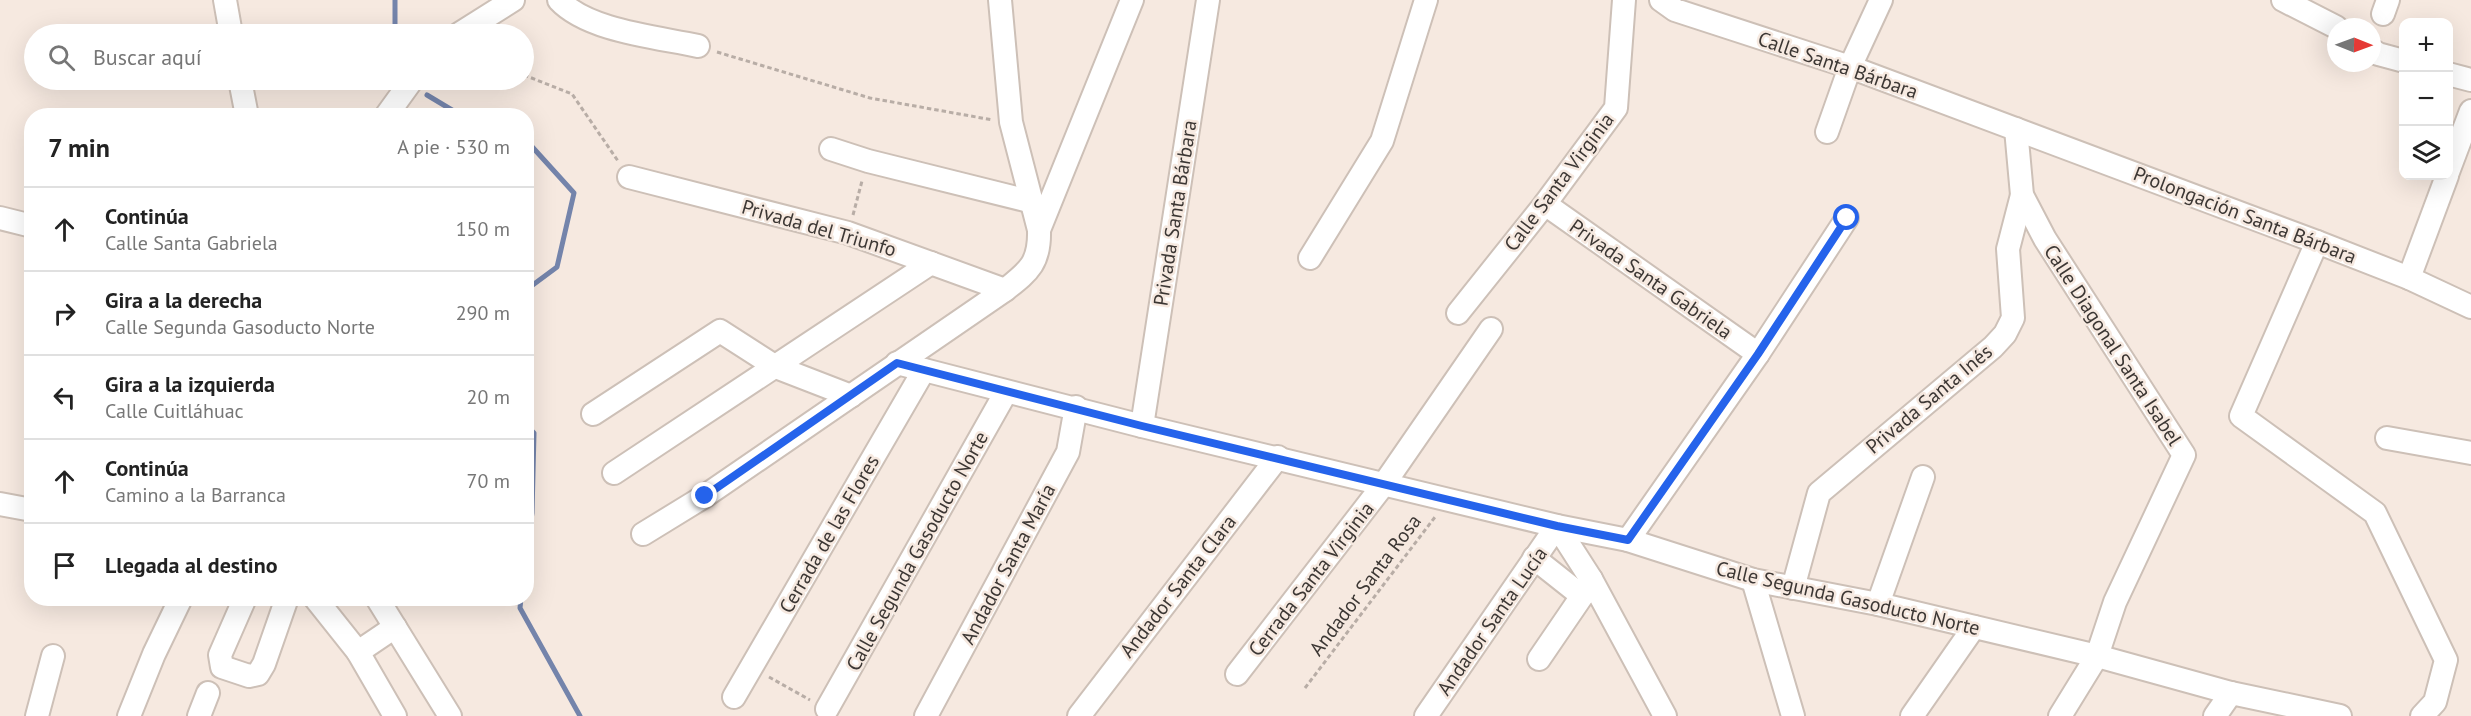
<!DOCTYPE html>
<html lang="es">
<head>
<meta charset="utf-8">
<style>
  :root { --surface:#fff; --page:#f6f6f6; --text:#222; --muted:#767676; --line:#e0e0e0 }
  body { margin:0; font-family:"PT Sans",sans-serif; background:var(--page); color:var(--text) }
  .controls { position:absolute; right:18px; top:18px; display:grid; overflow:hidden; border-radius:12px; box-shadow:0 6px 24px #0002 }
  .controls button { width:54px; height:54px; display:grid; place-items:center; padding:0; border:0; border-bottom:2px solid var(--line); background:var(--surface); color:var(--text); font:30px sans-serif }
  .compass { position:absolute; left:2327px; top:18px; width:54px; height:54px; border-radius:50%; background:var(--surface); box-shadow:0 6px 24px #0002; rotate:91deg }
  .stop { position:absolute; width:18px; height:18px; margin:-14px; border:4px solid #2563eb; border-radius:50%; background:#fff }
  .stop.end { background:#2563eb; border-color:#fff; box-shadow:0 2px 6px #0008 }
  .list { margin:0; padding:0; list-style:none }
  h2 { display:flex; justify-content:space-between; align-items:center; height:78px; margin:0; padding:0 24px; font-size:26px }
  h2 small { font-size:20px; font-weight:400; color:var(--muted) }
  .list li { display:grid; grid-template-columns:39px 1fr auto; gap:18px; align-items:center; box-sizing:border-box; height:84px; padding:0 24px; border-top:2px solid var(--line) }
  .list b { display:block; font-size:22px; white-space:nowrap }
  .list p { margin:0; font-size:20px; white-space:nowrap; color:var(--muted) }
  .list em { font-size:20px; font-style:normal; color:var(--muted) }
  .icon { flex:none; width:33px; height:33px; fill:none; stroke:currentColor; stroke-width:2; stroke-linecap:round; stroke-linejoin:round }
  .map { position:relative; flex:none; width:2471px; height:716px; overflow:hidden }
  .search { position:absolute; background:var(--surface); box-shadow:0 6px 24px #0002; left:24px; top:24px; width:510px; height:66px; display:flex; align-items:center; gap:15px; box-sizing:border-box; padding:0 21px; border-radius:33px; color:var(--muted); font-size:22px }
  .panel { position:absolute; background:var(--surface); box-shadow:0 6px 24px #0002; left:24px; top:108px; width:510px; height:498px; border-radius:24px }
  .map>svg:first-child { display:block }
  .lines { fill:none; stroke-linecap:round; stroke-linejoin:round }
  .stream { stroke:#7484ab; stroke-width:5 }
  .minor-casing { stroke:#cdc0b7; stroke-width:26 }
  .path { stroke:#b8ada6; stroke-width:3; stroke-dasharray:4.5 3; stroke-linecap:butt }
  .minor { stroke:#fff; stroke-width:22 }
  .route { stroke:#2563eb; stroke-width:8 }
  .labels { text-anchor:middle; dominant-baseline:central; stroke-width:5; stroke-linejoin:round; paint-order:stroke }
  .street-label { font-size:20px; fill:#3c3734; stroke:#f6e9e0 }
</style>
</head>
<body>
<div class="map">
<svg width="2471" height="716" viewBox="0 0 2471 716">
  <rect width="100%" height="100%" fill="#f6e9e0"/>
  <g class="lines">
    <g class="stream">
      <path d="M395 34V0"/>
      <path d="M427 95 462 116"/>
      <path d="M526 140 574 193 557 267 526 290"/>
      <path d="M526 425 534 433 532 513 526 556"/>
      <path d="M521 598 520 608 580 716"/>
    </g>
    <g class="minor-casing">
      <g id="minor">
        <path d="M225 0 231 34"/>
        <path d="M559 0C588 31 657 37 698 46"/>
        <path d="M1661 0 1675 10 1850 67 2317 242 2409 278 2471 307"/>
        <path d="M2283 0 2336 27"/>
        <path d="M2383 14 2388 0"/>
        <path d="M459 34 513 0"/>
        <path d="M2372 50 2378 54 2404 61"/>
        <path d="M2448 74 2471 80"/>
        <path d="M240 80 247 116"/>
        <path d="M386 116 412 80"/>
        <path d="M2016 129 2022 195 2045 239 2184 455 2115 602 2097 656 2060 716"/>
        <path d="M1827 132 1850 67 1881 0"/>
        <path d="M831 149 868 161 1033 202"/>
        <path d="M2448 172 2471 111"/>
        <path d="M629 177 848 233 1005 290"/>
        <path d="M1545 204 1758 354"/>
        <path d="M0 218 32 226"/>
        <path d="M1039 230 1132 0"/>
        <path d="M2317 242 2241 416 2375 513 2446 660 2435 702 2422 716"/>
        <path d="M1310 258 1382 141 1426 0"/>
        <path d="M2409 278 2447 176"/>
        <path d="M1458 313 1545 204 1616 108 1624 0"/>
        <path d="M897 363 1142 426 1557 526 1628 540 1753 580 1878 604 2097 656 2231 693 2340 716"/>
        <path d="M593 414 720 331 776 367 851 396"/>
        <path d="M1142 426 1208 0"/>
        <path d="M2387 438 2471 453"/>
        <path d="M614 473 931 263"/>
        <path d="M0 504 32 510"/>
        <path d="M643 534 705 496 1005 290C1029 271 1040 263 1039 230L1011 122 1000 0"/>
        <path d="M1628 540 1758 354 1847 218"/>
        <path d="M1534 558 1582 596"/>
        <path d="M1753 580 1793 716"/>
        <path d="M1793 588 1819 493 1993 347 2005 334 2013 318 2008 249 2022 195"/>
        <path d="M245 598 220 655 222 667 249 676 258 674 264 664 287 598"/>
        <path d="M315 598 358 652 395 716"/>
        <path d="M377 598 450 716"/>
        <path d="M1878 604 1923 477"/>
        <path d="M358 652 395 627"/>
        <path d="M1539 659 1582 596 1591 579"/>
        <path d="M1237 674 1384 484 1491 329"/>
        <path d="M734 697 924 370"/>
        <path d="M827 709 1006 392"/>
        <path d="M37 716 53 656"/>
        <path d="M129 716 154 654 181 598"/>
        <path d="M199 716 208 693"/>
        <path d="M926 716 1068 452 1076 407"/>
        <path d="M1079 716 1278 457"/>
        <path d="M1426 716 1557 526 1591 579 1665 716"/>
        <path d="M1912 716 1974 627"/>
        <path d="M2215 716 2231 693"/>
      </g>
    </g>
    <g class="path">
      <path d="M717 52 870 98 993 120"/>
      <path d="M524 75 572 94 618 161"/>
      <path d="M853 215 862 181"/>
      <path d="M769 677 810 700"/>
      <path d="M1305 688 1435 517"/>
    </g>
    <use href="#minor" class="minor"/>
  </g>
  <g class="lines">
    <path class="route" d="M705 496 897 363 1142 426 1557 526 1628 540 1758 354 1847 218"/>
  </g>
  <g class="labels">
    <g class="street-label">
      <text transform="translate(1838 65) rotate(19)">Calle Santa Bárbara</text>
      <text transform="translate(1559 182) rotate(-53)">Calle Santa Virginia</text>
      <text transform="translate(1175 213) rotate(-81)">Privada Santa Bárbara</text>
      <text transform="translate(2245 215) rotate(21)">Prolongación Santa Bárbara</text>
      <text transform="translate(819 228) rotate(16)">Privada del Triunfo</text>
      <text transform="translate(1651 279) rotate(35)">Privada Santa Gabriela</text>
      <text transform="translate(2113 345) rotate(57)">Calle Diagonal Santa Isabel</text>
      <text transform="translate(1929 399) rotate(-40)">Privada Santa Inés</text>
      <text transform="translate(829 534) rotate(-60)">Cerrada de las Flores</text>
      <text transform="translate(917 551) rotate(-61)">Calle Segunda Gasoducto Norte</text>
      <text transform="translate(1008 564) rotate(-62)">Andador Santa María</text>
      <text transform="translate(1311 579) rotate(-52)">Cerrada Santa Virginia</text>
      <text transform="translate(1365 585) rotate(-53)">Andador Santa Rosa</text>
      <text transform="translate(1178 586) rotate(-52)">Andador Santa Clara</text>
      <text transform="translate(1848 598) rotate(13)">Calle Segunda Gasoducto Norte</text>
      <text transform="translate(1492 621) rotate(-55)">Andador Santa Lucía</text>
    </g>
  </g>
</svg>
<div class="controls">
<button>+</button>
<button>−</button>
<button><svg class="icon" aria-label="layers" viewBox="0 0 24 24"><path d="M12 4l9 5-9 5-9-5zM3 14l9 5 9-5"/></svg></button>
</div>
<svg class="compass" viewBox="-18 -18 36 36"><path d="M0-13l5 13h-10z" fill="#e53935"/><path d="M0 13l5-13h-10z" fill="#767676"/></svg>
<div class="stop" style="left:1847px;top:218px"></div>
<div class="stop end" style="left:705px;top:496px"></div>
<div class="search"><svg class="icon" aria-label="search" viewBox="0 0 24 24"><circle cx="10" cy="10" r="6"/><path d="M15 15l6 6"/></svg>Buscar aquí</div>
<section class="panel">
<h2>7 min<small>A pie · 530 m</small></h2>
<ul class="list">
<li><svg class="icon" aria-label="ahead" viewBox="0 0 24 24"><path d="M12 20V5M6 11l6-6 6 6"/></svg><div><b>Continúa</b><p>Calle Santa Gabriela</p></div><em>150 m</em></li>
<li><svg class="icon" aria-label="right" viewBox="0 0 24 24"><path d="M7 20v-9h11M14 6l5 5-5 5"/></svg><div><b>Gira a la derecha</b><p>Calle Segunda Gasoducto Norte</p></div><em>290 m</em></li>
<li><svg class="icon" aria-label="left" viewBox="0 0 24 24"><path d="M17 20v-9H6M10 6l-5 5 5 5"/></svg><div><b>Gira a la izquierda</b><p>Calle Cuitláhuac</p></div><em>20 m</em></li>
<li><svg class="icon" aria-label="ahead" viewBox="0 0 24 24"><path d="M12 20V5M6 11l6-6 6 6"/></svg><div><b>Continúa</b><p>Camino a la Barranca</p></div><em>70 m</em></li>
<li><svg class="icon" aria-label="arrive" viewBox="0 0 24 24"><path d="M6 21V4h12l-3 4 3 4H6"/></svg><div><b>Llegada al destino</b></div></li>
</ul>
</section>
</div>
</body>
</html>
